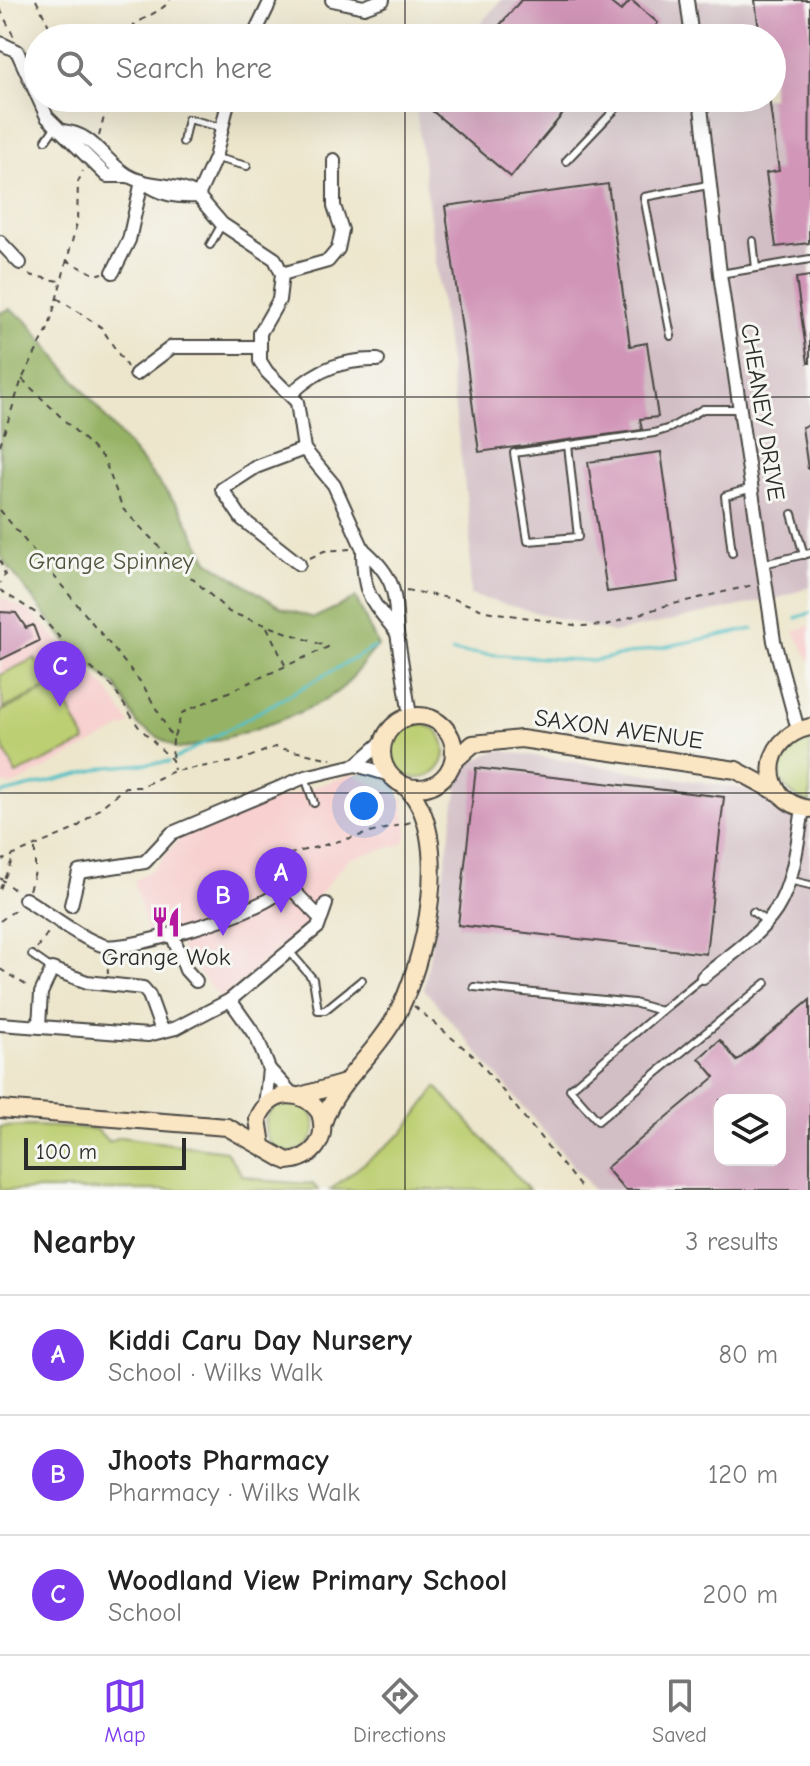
<!DOCTYPE html>
<html lang="en">
<head>
<meta charset="utf-8">
<style>
  :root { --surface:#fff; --page:#f2f2f2; --text:#222; --muted:#767676; --line:#e0e0e0; --accent:#7c3aed }
  body { margin:0; font-family:"Comic Neue",sans-serif; background:var(--page); color:var(--text) }
  .controls { position:absolute; right:24px; bottom:24px; display:grid; overflow:hidden; border-radius:16px; box-shadow:0 8px 32px #0002 }
  .controls button { width:72px; height:72px; display:grid; place-items:center; padding:0; border:0; border-bottom:2px solid var(--line); background:var(--surface); color:var(--text); font:40px sans-serif }
  .scale { position:absolute; left:24px; bottom:20px; width:162px; box-sizing:border-box; padding-left:8px; border:4px solid #2b2b2b; border-top:0; font-size:22px; line-height:28px; white-space:nowrap; color:#2b2b2b; -webkit-text-stroke:6px #f6f6f2; paint-order:stroke }
  .you { position:absolute; left:364px; top:806px; width:28px; height:28px; margin:-20px; border:6px solid #fff; border-radius:50%; background:#1a73e8; box-shadow:0 0 0 12px #1a73e833 }
  .badge { display:grid; place-items:center; width:52px; height:52px; border-radius:50%; background:var(--accent); color:#fff; font-size:26px; font-weight:700 }
  .pin { position:absolute; translate:-50% -66px; filter:drop-shadow(0 2px 4px #0008) }
  .pin::after { content:''; position:absolute; top:42px; width:28px; height:24px; background:inherit; clip-path:polygon(0 0,100% 0,50% 100%) }
  .list { margin:0; padding:0; list-style:none }
  h2 { display:flex; justify-content:space-between; align-items:center; height:104px; margin:0; padding:0 32px; font-size:34px }
  h2 small { font-size:26px; font-weight:400; color:var(--muted) }
  .list li { display:grid; grid-template-columns:52px 1fr auto; gap:24px; align-items:center; box-sizing:border-box; height:120px; padding:0 32px; border-top:2px solid var(--line) }
  .list b { display:block; font-size:30px; white-space:nowrap }
  .list p { margin:0; font-size:26px; white-space:nowrap; color:var(--muted) }
  .list em { font-size:26px; font-style:normal; color:var(--muted) }
  .icon { flex:none; width:44px; height:44px; fill:none; stroke:currentColor; stroke-width:2; stroke-linecap:round; stroke-linejoin:round }
  .map { position:relative; flex:none; width:810px; height:1190px; overflow:hidden }
  .search { position:absolute; background:var(--surface); box-shadow:0 8px 32px #0002; left:24px; right:24px; top:24px; height:88px; display:flex; align-items:center; gap:20px; box-sizing:border-box; padding:0 28px; border-radius:44px; color:var(--muted); font-size:30px }
  .sheet { height:464px; background:var(--surface) }
  nav { display:flex; justify-content:space-around; align-items:center; box-sizing:border-box; height:112px; border-top:2px solid var(--line); background:var(--surface); font-size:22px; color:var(--muted) }
  nav a { display:grid; justify-items:center; gap:4px }
  nav .on { color:var(--accent) }
  .map>svg:first-child { display:block }
  .built { fill:#f7d0cf }
  .industrial { fill:#d2bec5; fill-rule:evenodd }
  .green { fill:#bdcf73; stroke:#747d4f; stroke-width:2 }
  .forest { fill:#96b265; stroke:#606e48; stroke-width:2 }
  .lines { fill:none; stroke-linecap:round; stroke-linejoin:round }
  .stream { stroke:#51c0c6; stroke-width:3 }
  .building { fill:#d195b8; fill-rule:evenodd }
  .lane-casing { stroke:#484743; stroke-width:10 }
  .street-casing { stroke:#484743; stroke-width:16 }
  .secondary-casing { stroke:#484743; stroke-width:20 }
  .path { stroke:#484743; stroke-width:2; stroke-dasharray:6 6; stroke-linecap:butt }
  .lane { stroke:#fff; stroke-width:6 }
  .street { stroke:#fff; stroke-width:12 }
  .secondary { stroke:#fbe6c4; stroke-width:16 }
  .grid { fill:none; stroke:#2b2b2b; stroke-width:2; stroke-opacity:0.55 }
  .labels { text-anchor:middle; dominant-baseline:central; stroke-width:6; stroke-linejoin:round; paint-order:stroke }
  .street-label { font-size:24px; fill:#2b2b2b; stroke:#f6f6f2 }
  .park-label { font-size:24px; fill:#50543d; stroke:#f6f6f2 }
  .poi-label { font-size:24px; fill:#2b2b2b; stroke:#f6f6f2 }
</style>
</head>
<body>
<div class="map">
<svg width="810" height="1190" viewBox="0 0 810 1190">
  <rect width="100%" height="100%" fill="#f6f6f2"/>
  <filter id="ink" filterUnits="userSpaceOnUse"><feTurbulence type="fractalNoise" baseFrequency=".0125" numOctaves="2"/><feDisplacementMap in="SourceGraphic" scale="16" xChannelSelector="R" yChannelSelector="G"/><feConvolveMatrix kernelMatrix="1 2 1 2 8 2 1 2 1" color-interpolation-filters="sRGB"/></filter>
  <filter id="wash" filterUnits="userSpaceOnUse"><feTurbulence type="fractalNoise" baseFrequency=".006" numOctaves="4" result="noise"/><feDisplacementMap in="SourceGraphic" scale="32" xChannelSelector="R" yChannelSelector="G"/><feGaussianBlur stdDeviation="1.8" result="paint"/><feColorMatrix in="noise" values="0 0 0 0 0 0 0 0 0 0 0 0 0 0 0 0 0 1.4 0 .05"/><feComposite in="paint" operator="in"/></filter>
  <g filter="url(#wash)">
    <rect width="100%" height="100%" fill="#ede6cc"/>
    <g class="built">
      <path d="M0 597 31 613 108 690 130 724 13 785 0 783Z"/>
      <path d="M810 625V661L794 632Z"/>
      <path d="M353 774 403 799 407 836 402 844 348 859 314 901 307 927 221 999 182 952 178 932 149 939 134 881 154 868 187 830Z"/>
    </g>
    <g class="industrial">
      <path d="M501 0H810V587L782 597 613 633 470 595V527L415 101 772 98V38H468Z"/>
      <path d="M497 750 745 789 810 822V1190H594L424 989 461 768ZM720 1100H780V1160H720Z"/>
    </g>
    <g class="green">
      <path d="M35 658 50 687 3 709 0 675Z"/>
      <path d="M57 685 86 742 16 774 0 740V712Z"/>
      <circle cx="418" cy="751" r="27"/>
      <path d="M810 734V803C785 795 766 770 787 745 792 740 803 737 810 734Z"/>
      <path d="M437 1087 529 1190H330L403 1133Z"/>
      <circle cx="290" cy="1127" r="25"/>
      <path d="M33 1126 96 1129 109 1142 120 1137 226 1151 242 1175 267 1181 313 1184 318 1190H0V1127Z"/>
    </g>
    <path class="forest" d="M10 309 26 320 182 511 208 561 282 608 314 618 356 598 378 646C365 658 354 678 342 688 309 716 221 741 178 749L138 725 117 687 73 650 0 556V313Z"/>
    <g class="lines">
      <g class="stream">
        <path d="M796 618 810 613"/>
        <path d="M452 652 593 661 753 629"/>
        <path d="M175 759 375 647"/>
        <path d="M0 794 108 767 169 762"/>
      </g>
    </g>
    <g id="blocks">
      <g class="building">
        <path d="M521 0H607L621 11 631 0 658 23 646 38H489Z"/>
        <path d="M755 0H810L809 243 776 247 766 173 779 171 769 98H772V38H760Z"/>
        <path d="M439 98H576L511 177 430 109Z"/>
        <path d="M608 184 630 346 647 343 658 417 640 419 642 430 479 452 445 206Z"/>
        <path d="M810 276V363H808L796 278Z"/>
        <path d="M810 425V469H808L802 427Z"/>
        <path d="M661 452 679 582 607 592 588 462Z"/>
        <path d="M0 612 16 613 26 628 33 625 39 641 0 660Z"/>
        <path d="M476 768 724 797 706 954 458 925Z"/>
        <path d="M810 1000V1190H625L606 1168 715 1077 699 1058 720 1040 737 1061ZM720 1100H780V1160H720Z"/>
      </g>
    </g>
  </g>
  <g filter="url(#ink)">
    <use href="#blocks" fill-opacity="0" stroke="#484743" stroke-width="2"/>
    <g class="lines">
      <g class="lane-casing">
        <g id="lane">
          <path d="M46 140 56 126"/>
          <path d="M183 142 188 119 224 128"/>
          <path d="M216 158 247 166"/>
          <path d="M566 161 626 98"/>
          <path d="M753 241 756 268"/>
          <path d="M210 245 222 224"/>
          <path d="M720 274 810 259"/>
          <path d="M671 336 644 197 708 185"/>
          <path d="M568 445 578 537 528 541 514 453 654 433 670 428 703 409H740"/>
          <path d="M792 514 804 555"/>
          <path d="M732 553 725 496 752 488"/>
          <path d="M763 564 810 553"/>
          <path d="M305 777 314 803"/>
          <path d="M789 880 810 885"/>
          <path d="M753 912 767 922"/>
          <path d="M289 951 313 979 318 1010H325L362 980"/>
          <path d="M32 955 52 969"/>
          <path d="M474 987 634 1003 661 1011 703 977"/>
          <path d="M661 1011 570 1089 598 1121 766 983"/>
        </g>
      </g>
      <g class="street-casing">
        <g id="street">
          <path d="M332 0 364 7 383 0"/>
          <path d="M687 0 692 38"/>
          <path d="M256 31 271 0"/>
          <path d="M0 43 17 51 47 117 107 176H128"/>
          <path d="M229 98 215 158 198 196 222 224 275 259 282 274 279 300 260 333V361L267 372 297 402 304 449 334 485 363 549"/>
          <path d="M700 98 720 274 774 641 798 730"/>
          <path d="M62 131C95 134 100 158 127 175 148 188 175 182 198 196 175 197 161 195 142 181"/>
          <path d="M0 242 20 263"/>
          <path d="M113 272 129 240 142 181"/>
          <path d="M282 274 328 261 338 249 342 230 334 206V160"/>
          <path d="M136 374 172 347H259"/>
          <path d="M292 393C317 369 344 359 378 360"/>
          <path d="M363 549C396 578 395 591 397 633 369 597 363 596 363 549Z"/>
          <path d="M299 564 242 519 222 489 256 467 304 449"/>
          <path d="M397 633 410 716"/>
          <path d="M356 765 390 775"/>
          <path d="M286 883 321 919"/>
          <path d="M25 899C47 912 82 940 105 946 129 951 256 912 275 895 283 887 287 879 291 869"/>
          <path d="M71 905 79 872 145 862 172 833 305 777 356 765 383 741"/>
          <path d="M172 934 186 970 196 981"/>
          <path d="M703 977C728 957 758 937 776 910 794 882 798 840 803 808"/>
          <path d="M230 1000 257 1038 269 1069 292 1094"/>
          <path d="M0 1024 148 1035 176 1028 230 1000 318 927 326 904"/>
          <path d="M39 1026 41 993 52 969 87 982 143 988 149 995 162 1031"/>
          <path d="M265 1106 269 1069"/>
        </g>
      </g>
      <g class="secondary-casing">
        <g id="secondary">
          <circle cx="418" cy="752" r="36"/>
          <path d="M810 727C759 738 758 802 810 809"/>
          <path d="M453 762 473 744 521 739 736 770 779 793"/>
          <path d="M300 1096 345 1083"/>
          <path d="M0 1109 227 1127 287 1161C314 1159 328 1139 320 1113 303 1088 270 1089 258 1119L262 1145"/>
          <path d="M323 1123C336 1082 375 1055 395 1018 425 965 455 833 405 786"/>
        </g>
      </g>
      <g class="path">
        <path d="M36 0 55 38"/>
        <path d="M0 9 14 37"/>
        <path d="M124 38C133 18 159 16 170 0"/>
        <path d="M99 136 104 117 103 98"/>
        <path d="M66 260 96 275 103 273"/>
        <path d="M29 275 59 281"/>
        <path d="M57 298 101 327 127 367"/>
        <path d="M22 379 104 459 123 509 171 559 229 612 328 647 182 713 173 739"/>
        <path d="M0 445 22 379 49 327 77 223 78 182 83 171"/>
        <path d="M0 510 143 685 173 739 172 760"/>
        <path d="M310 558 324 551 350 549"/>
        <path d="M0 560 5 575 0 583"/>
        <path d="M0 590 39 615 75 654 112 686 138 726 172 760 174 770"/>
        <path d="M406 590 454 599 485 611 580 626 607 625 661 607 753 585"/>
        <path d="M267 627 285 665"/>
        <path d="M0 861 75 829 125 787H140L174 771 239 761 275 747 331 759"/>
        <path d="M279 867 275 858 411 822"/>
        <path d="M0 878 18 893"/>
        <path d="M0 889 13 858"/>
        <path d="M29 890 35 872V849"/>
        <path d="M0 921 18 908"/>
        <path d="M37 948 50 930"/>
        <path d="M107 957 108 974"/>
        <path d="M0 969 29 987"/>
        <path d="M414 1006 477 1059 583 1190"/>
      </g>
      <use href="#lane" class="lane"/>
      <use href="#street" class="street"/>
      <use href="#secondary" class="secondary"/>
    </g>
  </g>
  <path class="grid" d="M405 0V38M405 98V1190M0 397H810M0 793H810"/>
  <defs>
    <g id="restaurant-bare" transform="scale(2.4)"><path d="M-5-6h1v4h1v-4h1v4h1v-4h1v5L-1.5 .5V6h-2V.5L-5-1ZM5-6V6H3V1.5H1.5Q1.5-4 5-6Z" fill="#b5179e" stroke="#f6f6f2" stroke-width="2.5" paint-order="stroke"/></g>
  </defs>
  <g fill-rule="evenodd">
    <use href="#restaurant-bare" x="166" y="922"/>
  </g>
  <g class="labels">
    <g class="street-label">
      <text transform="translate(763 412) rotate(81)">CHEANEY DRIVE</text>
      <text transform="translate(619 729) rotate(8)">SAXON AVENUE</text>
    </g>
    <g class="park-label">
      <text x="111" y="561">Grange Spinney</text>
    </g>
    <g class="poi-label">
      <text x="166" y="957">Grange Wok</text>
    </g>
  </g>
</svg>
<div class="controls">
<button><svg class="icon" aria-label="layers" viewBox="0 0 24 24"><path d="M12 4l9 5-9 5-9-5zM3 14l9 5 9-5"/></svg></button>
</div>
<div class="scale">100 m</div>
<div class="you"></div>
<div class="pin badge" style="left:281px;top:913px">A</div>
<div class="pin badge" style="left:223px;top:936px">B</div>
<div class="pin badge" style="left:60px;top:707px">C</div>
<div class="search"><svg class="icon" aria-label="search" viewBox="0 0 24 24"><circle cx="10" cy="10" r="6"/><path d="M15 15l6 6"/></svg>Search here</div>
</div>
<section class="sheet">
<h2>Nearby<small>3 results</small></h2>
<ul class="list">
<li><span class="badge">A</span><div><b>Kiddi Caru Day Nursery</b><p>School · Wilks Walk</p></div><em>80 m</em></li>
<li><span class="badge">B</span><div><b>Jhoots Pharmacy</b><p>Pharmacy · Wilks Walk</p></div><em>120 m</em></li>
<li><span class="badge">C</span><div><b>Woodland View Primary School</b><p>School</p></div><em>200 m</em></li>
</ul>
</section>
<nav>
<a class="on"><svg class="icon" aria-label="map" viewBox="0 0 24 24"><path d="M3 6l6-2 6 2 6-2v14l-6 2-6-2-6 2zM9 4v14M15 6v14"/></svg>Map</a>
<a><svg class="icon" aria-label="directions" viewBox="0 0 24 24"><path d="M12 3l9 9-9 9-9-9zM9 14v-3h6M13 9l2 2-2 2"/></svg>Directions</a>
<a><svg class="icon" aria-label="saved" viewBox="0 0 24 24"><path d="M7 4h10v16l-5-4-5 4z"/></svg>Saved</a>
</nav>
</body>
</html>
